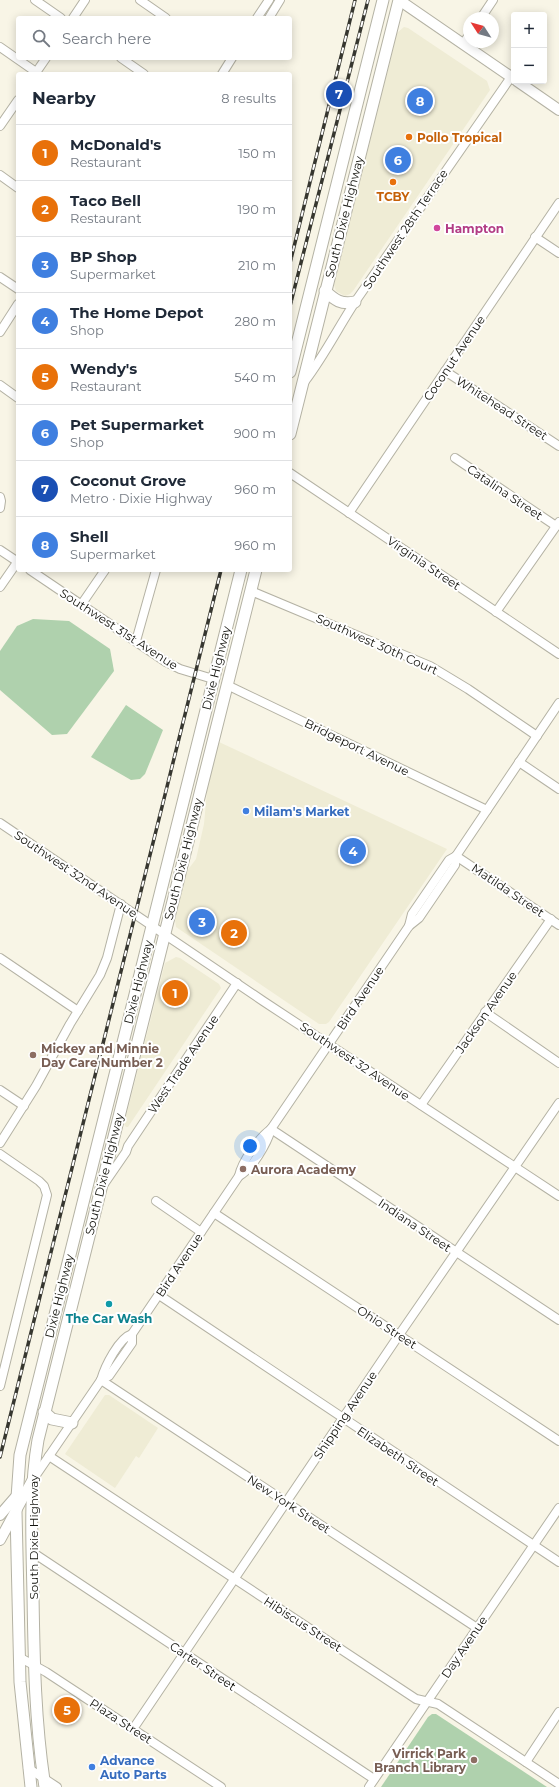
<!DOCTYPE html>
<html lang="en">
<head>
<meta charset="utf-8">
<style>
  :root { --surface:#fff; --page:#f6f6f7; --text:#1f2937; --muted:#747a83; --line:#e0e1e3; --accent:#0b8043 }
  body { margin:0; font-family:Montserrat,sans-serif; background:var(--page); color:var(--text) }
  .controls { position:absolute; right:12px; top:12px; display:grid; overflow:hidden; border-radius:4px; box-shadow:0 2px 10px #0003 }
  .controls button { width:36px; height:36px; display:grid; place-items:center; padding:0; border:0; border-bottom:1px solid var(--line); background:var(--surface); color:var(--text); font:20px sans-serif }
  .compass { position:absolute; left:463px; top:12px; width:36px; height:36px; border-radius:50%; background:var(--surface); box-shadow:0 2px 10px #0003; rotate:306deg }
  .you { position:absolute; left:250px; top:1146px; width:14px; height:14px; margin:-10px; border:3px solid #fff; border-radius:50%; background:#1a73e8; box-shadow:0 0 0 6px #1a73e833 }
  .badge { display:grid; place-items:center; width:26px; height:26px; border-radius:50%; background:var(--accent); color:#fff; font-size:13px; font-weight:700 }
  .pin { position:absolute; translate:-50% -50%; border:2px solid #fff; box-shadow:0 1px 4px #0006 }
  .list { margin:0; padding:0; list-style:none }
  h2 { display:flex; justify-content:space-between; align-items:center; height:52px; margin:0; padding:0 16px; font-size:17px }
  h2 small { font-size:13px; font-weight:400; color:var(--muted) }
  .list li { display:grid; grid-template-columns:26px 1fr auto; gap:12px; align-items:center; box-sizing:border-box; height:56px; padding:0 16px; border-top:1px solid var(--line) }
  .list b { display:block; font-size:15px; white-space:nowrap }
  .list p { margin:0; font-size:13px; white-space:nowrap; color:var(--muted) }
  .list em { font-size:13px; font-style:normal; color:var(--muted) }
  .icon { flex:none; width:22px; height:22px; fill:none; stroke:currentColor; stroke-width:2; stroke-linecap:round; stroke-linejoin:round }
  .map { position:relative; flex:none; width:559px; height:1787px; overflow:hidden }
  .search { position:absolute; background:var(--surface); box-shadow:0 2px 10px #0003; left:16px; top:16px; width:276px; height:44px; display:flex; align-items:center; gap:10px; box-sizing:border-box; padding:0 14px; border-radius:4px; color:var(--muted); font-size:15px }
  .panel { position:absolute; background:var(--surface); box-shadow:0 2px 10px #0003; left:16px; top:72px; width:276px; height:500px; border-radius:4px }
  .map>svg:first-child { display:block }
  .built { fill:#efecd5 }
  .green { fill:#afd1ad }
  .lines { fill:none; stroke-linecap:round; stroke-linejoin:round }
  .minor-casing { stroke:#b4b2a4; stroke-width:10 }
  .major-casing { stroke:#b4b2a4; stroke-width:12 }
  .highway-casing { stroke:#b4b2a4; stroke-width:13 }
  .minor { stroke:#fff; stroke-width:8 }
  .major { stroke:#fff; stroke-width:10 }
  .highway { stroke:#fff; stroke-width:11 }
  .rail-casing { stroke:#373730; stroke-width:3.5 }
  .rail { stroke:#fff; stroke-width:2; stroke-dasharray:6; stroke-linecap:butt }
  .food-dot { fill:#e8710a; stroke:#fff; stroke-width:1.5 }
  .hotel-dot { fill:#d1479c; stroke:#fff; stroke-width:1.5 }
  .shop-dot { fill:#3f7fe0; stroke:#fff; stroke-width:1.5 }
  .education-dot { fill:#8d6e63; stroke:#fff; stroke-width:1.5 }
  .culture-dot { fill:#0f9aa8; stroke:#fff; stroke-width:1.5 }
  .labels { text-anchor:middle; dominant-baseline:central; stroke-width:4; stroke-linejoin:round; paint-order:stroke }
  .food-label { font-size:12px; font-weight:bold; fill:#c56008; stroke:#fff; text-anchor:start }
  .street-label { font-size:12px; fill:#13130d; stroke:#fff }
  .hotel-label { font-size:12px; font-weight:bold; fill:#b23c85; stroke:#fff; text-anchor:start }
  .shop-label { font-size:12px; font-weight:bold; fill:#366cbe; stroke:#fff; text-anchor:start }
  .education-label { font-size:12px; font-weight:bold; fill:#785e54; stroke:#fff; text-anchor:start }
  .culture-label { font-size:12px; font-weight:bold; fill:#0d838f; stroke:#fff }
</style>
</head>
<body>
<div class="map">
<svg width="559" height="1787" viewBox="0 0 559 1787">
  <rect width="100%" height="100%" fill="#f8f5e6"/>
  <g class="built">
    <path d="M404 27 408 28 487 81 490 90 353 291 350 294 345 296 336 291 334 285 397 33Z"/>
    <path d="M219 742 447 849 329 1022 326 1024H319L176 927 175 920 187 871 196 859 204 824 207 791Z"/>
    <path d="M176 957 180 958 219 984 221 988 128 1127H126L124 1124 165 963Z"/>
    <path d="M105 1395H109L158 1428 139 1458 136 1456 115 1488 65 1454Z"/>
  </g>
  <g class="green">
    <path d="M33 619 69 621 110 649 114 671 67 734 52 735 0 690V651L17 626Z"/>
    <path d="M126 705 163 730 145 774 140 779 131 780 91 757Z"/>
    <path d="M432 1714H436L547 1787H381L428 1717Z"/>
  </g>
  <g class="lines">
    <g class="minor-casing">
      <g id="minor">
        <path d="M35 0 61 18"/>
        <path d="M140 0 166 18"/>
        <path d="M73 18 85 0"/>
        <path d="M257 18 269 0"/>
        <path d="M269 18 280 0"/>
        <path d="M481 18 493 0"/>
        <path d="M463 44 469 35"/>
        <path d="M0 47 36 72"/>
        <path d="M121 58 144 74"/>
        <path d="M35 74 46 58"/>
        <path d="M222 74 232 58"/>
        <path d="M0 126 18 100"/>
        <path d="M0 175 18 188"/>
        <path d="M535 237 559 253"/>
        <path d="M0 277 18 289"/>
        <path d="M0 332 18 304"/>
        <path d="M445 371 559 446"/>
        <path d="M305 381C324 356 338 328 355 302L511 77"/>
        <path d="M0 385 18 398"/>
        <path d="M455 458 556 526"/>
        <path d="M290 473 559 654"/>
        <path d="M0 497 1 501 0 508"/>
        <path d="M349 513 559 203"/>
        <path d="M0 550 18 562"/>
        <path d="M30 570 166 662 180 669 213 679"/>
        <path d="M0 587 18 561"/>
        <path d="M251 591 430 666 468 689 537 736"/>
        <path d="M81 605 105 570"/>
        <path d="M496 612 559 522"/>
        <path d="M136 641 156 570"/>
        <path d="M227 685 487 810"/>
        <path d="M519 762 559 789"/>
        <path d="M0 823 263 1001 559 1196"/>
        <path d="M456 856 559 925"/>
        <path d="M409 926 412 914 449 860 456 856"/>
        <path d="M0 958 78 1011"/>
        <path d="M485 1012 559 1063"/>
        <path d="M0 1090 24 1106"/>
        <path d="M421 1105 551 919"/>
        <path d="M271 1129 559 1320"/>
        <path d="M0 1143 36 1086 70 1024 100 975 107 958 121 904"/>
        <path d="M0 1154 39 1181 44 1186 47 1195 0 1386"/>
        <path d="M239 1176C252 1169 267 1144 271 1129"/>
        <path d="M104 1184 126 1152 128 1146 237 983"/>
        <path d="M156 1201 201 1232"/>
        <path d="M214 1213 559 1441"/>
        <path d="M159 1295 559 1562"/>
        <path d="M101 1380 109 1376 132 1343V1334L239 1176C242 1161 259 1138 271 1129L409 926 419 918 455 865 456 856 559 703"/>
        <path d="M101 1380 477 1628"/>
        <path d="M49 1456 416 1699 438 1704 559 1784"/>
        <path d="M34 1478 101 1380C105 1366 119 1338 132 1334"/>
        <path d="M32 1552 374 1779"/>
        <path d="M19 1657 46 1672 221 1787"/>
        <path d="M133 1729 399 1335 559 1103"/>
        <path d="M526 1762 559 1712"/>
        <path d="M28 1768 57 1787"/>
        <path d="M369 1787 559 1508"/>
      </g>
    </g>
    <g class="major-casing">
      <g id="major">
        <path d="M399 0 514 79"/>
        <path d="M517 81 559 110"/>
        <path d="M0 1515 20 1492"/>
        <path d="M0 1540 32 1481"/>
      </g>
    </g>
    <g class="highway-casing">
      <g id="highway">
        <path d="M325 291C335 300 341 305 355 302"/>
        <path d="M290 372 383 0"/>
        <path d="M290 434 399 0"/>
        <path d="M44 1412 52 1419 72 1423"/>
        <path d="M31 1787 20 1682 16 1512 20 1455 241 570"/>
        <path d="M45 1787C35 1723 34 1660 33 1595 32 1543 29 1492 38 1440L256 570"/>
      </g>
    </g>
    <use href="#minor" class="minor"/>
    <use href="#major" class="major"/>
    <use href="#highway" class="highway"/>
    <g class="rail-casing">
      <g id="rail">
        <path d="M290 263 355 0"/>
        <path d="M290 306 368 0"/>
        <path d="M0 1457 221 570"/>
      </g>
    </g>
    <use href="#rail" class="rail"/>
  </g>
  <g class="food-dot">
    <circle cx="409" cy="137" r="4"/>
    <circle cx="393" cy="182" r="4"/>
  </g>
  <circle class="hotel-dot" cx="437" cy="228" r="4"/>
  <g class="shop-dot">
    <circle cx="246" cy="811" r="4"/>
    <circle cx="92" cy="1767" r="4"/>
  </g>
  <g class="education-dot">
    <circle cx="33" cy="1055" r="4"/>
    <circle cx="243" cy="1169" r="4"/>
    <circle cx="474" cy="1760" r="4"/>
  </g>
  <circle class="culture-dot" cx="109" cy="1304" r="4"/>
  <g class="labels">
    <g class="food-label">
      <text x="417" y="137">Pollo Tropical</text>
      <text x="393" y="196" text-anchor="middle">TCBY</text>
    </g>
    <g class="street-label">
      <text transform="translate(344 217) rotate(-76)">South Dixie Highway</text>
      <text transform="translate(405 229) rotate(-56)">Southwest 28th Terrace</text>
      <text transform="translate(454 358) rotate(-56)">Coconut Avenue</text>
      <text transform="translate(502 408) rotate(33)">Whitehead Street</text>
      <text transform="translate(505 492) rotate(34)">Catalina Street</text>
      <text transform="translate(424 563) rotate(34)">Virginia Street</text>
      <text transform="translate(119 629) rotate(33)">Southwest 31st Avenue</text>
      <text transform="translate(377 644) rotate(24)">Southwest 30th Court</text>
      <text transform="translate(216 668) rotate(-76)">Dixie Highway</text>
      <text transform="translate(357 747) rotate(26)">Bridgeport Avenue</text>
      <text transform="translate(183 859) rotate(-76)">South Dixie Highway</text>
      <text transform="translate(76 874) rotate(34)">Southwest 32nd Avenue</text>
      <text transform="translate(508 890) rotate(34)">Matilda Street</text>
      <text transform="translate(138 982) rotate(-76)">Dixie Highway</text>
      <text transform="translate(360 998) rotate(-56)">Bird Avenue</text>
      <text transform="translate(486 1012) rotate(-55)">Jackson Avenue</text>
      <text transform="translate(355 1061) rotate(34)">Southwest 32 Avenue</text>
      <text transform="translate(183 1064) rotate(-56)">West Trade Avenue</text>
      <text transform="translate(104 1174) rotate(-76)">South Dixie Highway</text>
      <text transform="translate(415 1225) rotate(34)">Indiana Street</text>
      <text transform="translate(179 1265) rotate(-56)">Bird Avenue</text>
      <text transform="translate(59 1296) rotate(-76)">Dixie Highway</text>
      <text transform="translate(387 1327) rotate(33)">Ohio Street</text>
      <text transform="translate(345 1415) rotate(-56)">Shipping Avenue</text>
      <text transform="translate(398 1456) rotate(34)">Elizabeth Street</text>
      <text transform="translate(289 1504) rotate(33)">New York Street</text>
      <text transform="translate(33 1537) rotate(-90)">South Dixie Highway</text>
      <text transform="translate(303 1624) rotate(33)">Hibiscus Street</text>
      <text transform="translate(464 1647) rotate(-56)">Day Avenue</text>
      <text transform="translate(203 1666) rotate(34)">Carter Street</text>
      <text transform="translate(121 1721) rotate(33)">Plaza Street</text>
    </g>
    <g class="hotel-label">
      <text x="445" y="228">Hampton</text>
    </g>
    <g class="shop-label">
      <text x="254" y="811">Milam's Market</text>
      <text x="100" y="1760">Advance<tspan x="100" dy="14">Auto Parts</tspan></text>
    </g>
    <g class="education-label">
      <text x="41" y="1048">Mickey and Minnie<tspan x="41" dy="14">Day Care Number 2</tspan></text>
      <text x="251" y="1169">Aurora Academy</text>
      <text x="466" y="1753" text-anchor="end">Virrick Park<tspan x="466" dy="14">Branch Library</tspan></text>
    </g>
    <g class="culture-label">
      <text x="109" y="1318">The Car Wash</text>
    </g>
  </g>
</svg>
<div class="controls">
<button>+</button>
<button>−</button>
</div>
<svg class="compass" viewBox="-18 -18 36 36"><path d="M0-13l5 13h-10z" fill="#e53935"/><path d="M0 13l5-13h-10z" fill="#747a83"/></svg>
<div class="you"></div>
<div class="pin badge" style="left:175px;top:993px;background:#e8710a">1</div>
<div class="pin badge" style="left:234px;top:933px;background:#e8710a">2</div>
<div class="pin badge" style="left:202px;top:922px;background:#3f7fe0">3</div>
<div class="pin badge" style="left:353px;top:851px;background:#3f7fe0">4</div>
<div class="pin badge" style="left:67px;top:1710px;background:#e8710a">5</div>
<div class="pin badge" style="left:398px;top:160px;background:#3f7fe0">6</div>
<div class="pin badge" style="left:339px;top:94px;background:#1a4fb4">7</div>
<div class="pin badge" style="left:420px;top:101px;background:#3f7fe0">8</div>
<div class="search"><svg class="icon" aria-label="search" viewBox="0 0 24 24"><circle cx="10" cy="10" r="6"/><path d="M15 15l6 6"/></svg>Search here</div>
<section class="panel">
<h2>Nearby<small>8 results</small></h2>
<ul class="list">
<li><span class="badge" style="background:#e8710a">1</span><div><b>McDonald's</b><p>Restaurant</p></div><em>150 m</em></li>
<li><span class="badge" style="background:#e8710a">2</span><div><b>Taco Bell</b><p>Restaurant</p></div><em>190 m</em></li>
<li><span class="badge" style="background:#3f7fe0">3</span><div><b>BP Shop</b><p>Supermarket</p></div><em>210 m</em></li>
<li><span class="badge" style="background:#3f7fe0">4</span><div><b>The Home Depot</b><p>Shop</p></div><em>280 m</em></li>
<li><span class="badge" style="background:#e8710a">5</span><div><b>Wendy's</b><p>Restaurant</p></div><em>540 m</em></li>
<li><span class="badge" style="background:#3f7fe0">6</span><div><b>Pet Supermarket</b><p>Shop</p></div><em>900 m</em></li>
<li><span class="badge" style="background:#1a4fb4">7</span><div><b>Coconut Grove</b><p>Metro · Dixie Highway</p></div><em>960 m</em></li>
<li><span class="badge" style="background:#3f7fe0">8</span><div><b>Shell</b><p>Supermarket</p></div><em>960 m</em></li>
</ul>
</section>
</div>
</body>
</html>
